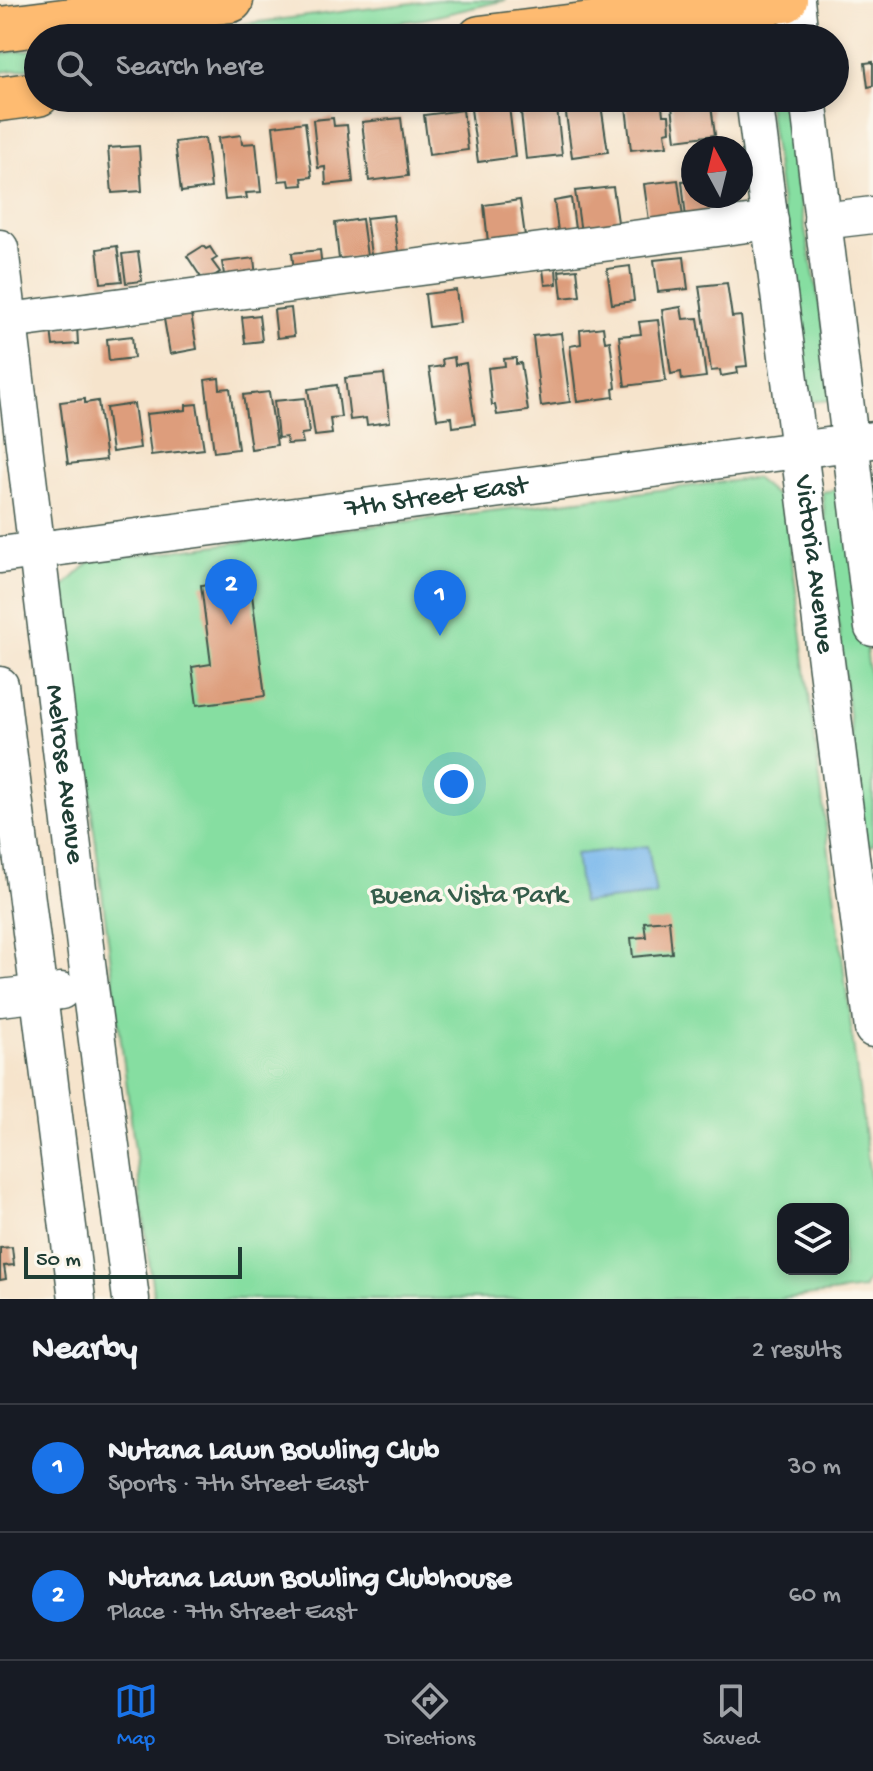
<!DOCTYPE html>
<html lang="en">
<head>
<meta charset="utf-8">
<style>
  :root { --surface:#171b24; --page:#20242c; --text:#f1f3f6; --muted:#9ea1a6; --line:#363941; --accent:#1a73e8 }
  body { margin:0; font-family:"Gochi Hand",sans-serif; background:var(--page); color:var(--text) }
  .controls { position:absolute; right:24px; bottom:24px; display:grid; overflow:hidden; border-radius:16px; box-shadow:0 4px 12px #0003 }
  .controls button { width:72px; height:72px; display:grid; place-items:center; padding:0; border:0; border-bottom:2px solid var(--line); background:var(--surface); color:var(--text); font:40px sans-serif }
  .compass { position:absolute; left:681px; top:136px; width:72px; height:72px; border-radius:50%; background:var(--surface); box-shadow:0 4px 12px #0003; rotate:353deg }
  .scale { position:absolute; left:24px; bottom:20px; width:218px; box-sizing:border-box; padding-left:8px; border:4px solid #1f3d34; border-top:0; font-size:22px; line-height:28px; white-space:nowrap; color:#1f3d34; -webkit-text-stroke:6px #fbf7ec; paint-order:stroke }
  .you { position:absolute; left:454px; top:784px; width:28px; height:28px; margin:-20px; border:6px solid #fff; border-radius:50%; background:#1a73e8; box-shadow:0 0 0 12px #1a73e833 }
  .badge { display:grid; place-items:center; width:52px; height:52px; border-radius:50%; background:var(--accent); color:#fff; font-size:26px; font-weight:700 }
  .pin { position:absolute; translate:-50% -66px; filter:drop-shadow(0 2px 4px #0008) }
  .pin::after { content:''; position:absolute; top:42px; width:28px; height:24px; background:inherit; clip-path:polygon(0 0,100% 0,50% 100%) }
  .list { margin:0; padding:0; list-style:none }
  h2 { display:flex; justify-content:space-between; align-items:center; height:104px; margin:0; padding:0 32px; font-size:34px }
  h2 small { font-size:26px; font-weight:400; color:var(--muted) }
  .list li { display:grid; grid-template-columns:52px 1fr auto; gap:24px; align-items:center; box-sizing:border-box; height:128px; padding:0 32px; border-top:2px solid var(--line) }
  .list b { display:block; font-size:30px; white-space:nowrap }
  .list p { margin:0; font-size:26px; white-space:nowrap; color:var(--muted) }
  .list em { font-size:26px; font-style:normal; color:var(--muted) }
  .icon { flex:none; width:44px; height:44px; fill:none; stroke:currentColor; stroke-width:2; stroke-linecap:round; stroke-linejoin:round }
  .map { position:relative; flex:none; width:873px; height:1299px; overflow:hidden }
  .search { position:absolute; background:var(--surface); box-shadow:0 4px 12px #0003; left:24px; right:24px; top:24px; height:88px; display:flex; align-items:center; gap:20px; box-sizing:border-box; padding:0 28px; border-radius:44px; color:var(--muted); font-size:30px }
  .sheet { height:360px; background:var(--surface) }
  nav { display:flex; justify-content:space-around; align-items:center; box-sizing:border-box; height:112px; border-top:2px solid var(--line); background:var(--surface); font-size:22px; color:var(--muted) }
  nav a { display:grid; justify-items:center; gap:4px }
  nav .on { color:var(--accent) }
  .map>svg:first-child { display:block }
  .green { fill:#86dea1; stroke:#528e6a; stroke-width:2; fill-rule:evenodd }
  .water { fill:#78b7ec; stroke:#4c7a90; stroke-width:2 }
  .building { fill:#dd9d7b }
  .lines { fill:none; stroke-linecap:round; stroke-linejoin:round }
  .minor-casing { stroke:#3f564b; stroke-width:39 }
  .major-casing { stroke:#3f564b; stroke-width:47 }
  .minor { stroke:#fff; stroke-width:36 }
  .major { stroke:#febb71; stroke-width:44 }
  .labels { text-anchor:middle; dominant-baseline:central; stroke-width:7; stroke-linejoin:round; paint-order:stroke }
  .street-label { font-size:28px; fill:#1f3d34; stroke:#fbf7ec }
  .park-label { font-size:28px; fill:#345d4a; stroke:#fbf7ec }
</style>
</head>
<body>
<div class="map">
<svg width="873" height="1299" viewBox="0 0 873 1299">
  <rect width="100%" height="100%" fill="#fbf7ec"/>
  <filter id="ink" filterUnits="userSpaceOnUse"><feTurbulence type="fractalNoise" baseFrequency=".0125" numOctaves="2"/><feDisplacementMap in="SourceGraphic" scale="16" xChannelSelector="R" yChannelSelector="G"/><feConvolveMatrix kernelMatrix="1 2 1 2 8 2 1 2 1" color-interpolation-filters="sRGB"/></filter>
  <filter id="wash" filterUnits="userSpaceOnUse"><feTurbulence type="fractalNoise" baseFrequency=".006" numOctaves="4" result="noise"/><feDisplacementMap in="SourceGraphic" scale="32" xChannelSelector="R" yChannelSelector="G"/><feGaussianBlur stdDeviation="1.8" result="paint"/><feColorMatrix in="noise" values="0 0 0 0 0 0 0 0 0 0 0 0 0 0 0 0 0 1.4 0 .05"/><feComposite in="paint" operator="in"/></filter>
  <g filter="url(#wash)">
    <rect width="100%" height="100%" fill="#f6e4cc"/>
    <g class="green">
      <path d="M438 0H506L424 19 272 38H129Z"/>
      <path d="M38 49V67L0 72V54Z"/>
      <path d="M767 98H784L793 168 826 337 831 400 810 402Z"/>
      <path d="M755 478 785 503 873 1201V1272L863 1289 780 1299H154L63 587 91 561ZM783 1209H843V1269H783Z"/>
      <path d="M842 489 847 493 873 704V845L865 846 822 492Z"/>
    </g>
    <path class="water" d="M648 846 656 895 582 903 576 854Z"/>
    <g id="blocks">
      <g class="building">
        <path d="M873 62V86L868 87 865 63Z"/>
        <path d="M487 98H508L515 157 478 162 471 109 488 107Z"/>
        <path d="M580 98H600L608 152 572 157 565 107 581 104Z"/>
        <path d="M625 98H661L663 115H669L670 131 665 132 667 146 631 150Z"/>
        <path d="M671 98H710L715 135 676 140Z"/>
        <path d="M556 99 562 155 526 159 520 103Z"/>
        <path d="M463 110 468 150 429 155 424 115Z"/>
        <path d="M333 118 334 126 347 125 353 182 326 185 325 167 318 168 313 120Z"/>
        <path d="M401 118 408 176 369 181 362 122Z"/>
        <path d="M305 122 312 177 302 178 303 185 290 186 289 180 279 181 273 126Z"/>
        <path d="M241 135 242 144 256 143 261 192 246 193 247 198 225 200 218 138Z"/>
        <path d="M205 138 211 188 181 192 175 142Z"/>
        <path d="M139 146 142 191 112 193 108 148Z"/>
        <path d="M678 180 683 217 649 221 644 184Z"/>
        <path d="M693 180V196H728L731 213 686 218 682 181Z"/>
        <path d="M613 187 619 229 581 233 575 191Z"/>
        <path d="M571 198 575 229 558 231 554 201Z"/>
        <path d="M520 200 525 236 488 242 484 205Z"/>
        <path d="M393 215 398 252 371 255 366 218Z"/>
        <path d="M362 219 367 256 339 259 335 223Z"/>
        <path d="M117 246 122 281 101 283 97 249Z"/>
        <path d="M203 246 206 249 210 247 217 258 212 261 220 272 204 282 187 256Z"/>
        <path d="M320 250 322 268 294 271 292 253Z"/>
        <path d="M138 252 142 281 126 283 122 254Z"/>
        <path d="M684 257 688 289 658 292 654 260Z"/>
        <path d="M254 258 256 277 225 281 222 262Z"/>
        <path d="M630 266 634 301 612 304 607 269Z"/>
        <path d="M556 268 557 284 545 285 543 269Z"/>
        <path d="M577 269 580 296 562 298 559 271Z"/>
        <path d="M727 283 732 317 741 316 747 366 737 367 738 373 721 376 720 370 711 371 699 286Z"/>
        <path d="M456 290 460 323 429 327 425 294Z"/>
        <path d="M681 307 683 319 698 318 706 377 682 380 681 372 671 374 662 310Z"/>
        <path d="M291 308 294 336 277 338 274 310Z"/>
        <path d="M191 314 197 349 170 354 164 319Z"/>
        <path d="M259 315 262 341 245 343 242 317Z"/>
        <path d="M658 320 666 381 625 386 619 336 641 334 639 322Z"/>
        <path d="M77 326 78 344 53 346 51 329Z"/>
        <path d="M603 327 605 342 610 341 616 388 613 389 614 397 577 402 570 346 581 344 580 330Z"/>
        <path d="M561 333 570 402 541 406 533 336Z"/>
        <path d="M132 336 134 358 109 361 107 339Z"/>
        <path d="M454 357 455 365 466 363 475 424 453 427 452 417 437 419 429 368 443 366 442 359Z"/>
        <path d="M516 358V364L521 363 528 411 497 415 495 405H492L488 368 505 366 504 359Z"/>
        <path d="M384 374 390 422 367 425 366 418 350 420 345 378Z"/>
        <path d="M219 378 220 389 230 388 238 449 214 452 205 380Z"/>
        <path d="M337 385 341 417 330 418 332 434 315 436 308 389Z"/>
        <path d="M269 392 277 445 251 449 243 395Z"/>
        <path d="M305 398 309 433 301 434 303 443 287 444 286 437 278 438 274 401Z"/>
        <path d="M85 399V403L98 401 106 460 68 464 60 402Z"/>
        <path d="M134 404 140 448 112 452 106 408Z"/>
        <path d="M197 404 204 449 151 455 146 414 186 410V405Z"/>
        <path d="M250 579 265 696 197 705 192 667 211 664 201 585Z"/>
        <path d="M669 920 672 953 633 957 631 938 646 937 644 922Z"/>
        <path d="M12 1247 14 1265 4 1266 6 1279 0 1280V1248Z"/>
      </g>
    </g>
  </g>
  <g filter="url(#ink)">
    <use href="#blocks" fill-opacity="0" stroke="#3f564b" stroke-width="2"/>
    <g class="lines">
      <g class="minor-casing">
        <g id="minor">
          <path d="M743 0 747 38"/>
          <path d="M796 0 800 38"/>
          <path id="s1" d="M754 98 873 1029"/>
          <path d="M808 98 873 628"/>
          <path d="M822 221 873 215"/>
          <path id="s2" d="M0 248 90 987 131 1299"/>
          <path d="M9 321 770 221"/>
          <path id="s3" d="M0 555 873 440"/>
          <path d="M0 685 77 1299"/>
          <path d="M0 998 61 991"/>
        </g>
      </g>
      <g class="major-casing">
        <g id="major">
          <path d="M0 29 231 0"/>
          <path d="M480 38 785 0"/>
          <path d="M0 99 38 94"/>
        </g>
      </g>
      <use href="#minor" class="minor"/>
      <use href="#major" class="major"/>
    </g>
  </g>
  <g class="labels">
    <g class="street-label">
      <text stroke="none"><textPath href="#s3" startOffset="440">7th Street East</textPath></text>
      <text stroke="none"><textPath href="#s1" startOffset="470">Victoria Avenue</textPath></text>
      <text stroke="none"><textPath href="#s2" startOffset="530">Melrose Avenue</textPath></text>
    </g>
    <g class="park-label">
      <text x="469" y="896">Buena Vista Park</text>
    </g>
  </g>
</svg>
<div class="controls">
<button><svg class="icon" aria-label="layers" viewBox="0 0 24 24"><path d="M12 4l9 5-9 5-9-5zM3 14l9 5 9-5"/></svg></button>
</div>
<svg class="compass" viewBox="-18 -18 36 36"><path d="M0-13l5 13h-10z" fill="#e53935"/><path d="M0 13l5-13h-10z" fill="#9ea1a6"/></svg>
<div class="scale">50 m</div>
<div class="you"></div>
<div class="pin badge" style="left:440px;top:636px">1</div>
<div class="pin badge" style="left:231px;top:625px">2</div>
<div class="search"><svg class="icon" aria-label="search" viewBox="0 0 24 24"><circle cx="10" cy="10" r="6"/><path d="M15 15l6 6"/></svg>Search here</div>
</div>
<section class="sheet">
<h2>Nearby<small>2 results</small></h2>
<ul class="list">
<li><span class="badge">1</span><div><b>Nutana Lawn Bowling Club</b><p>Sports · 7th Street East</p></div><em>30 m</em></li>
<li><span class="badge">2</span><div><b>Nutana Lawn Bowling Clubhouse</b><p>Place · 7th Street East</p></div><em>60 m</em></li>
</ul>
</section>
<nav>
<a class="on"><svg class="icon" aria-label="map" viewBox="0 0 24 24"><path d="M3 6l6-2 6 2 6-2v14l-6 2-6-2-6 2zM9 4v14M15 6v14"/></svg>Map</a>
<a><svg class="icon" aria-label="directions" viewBox="0 0 24 24"><path d="M12 3l9 9-9 9-9-9zM9 14v-3h6M13 9l2 2-2 2"/></svg>Directions</a>
<a><svg class="icon" aria-label="saved" viewBox="0 0 24 24"><path d="M7 4h10v16l-5-4-5 4z"/></svg>Saved</a>
</nav>
</body>
</html>
